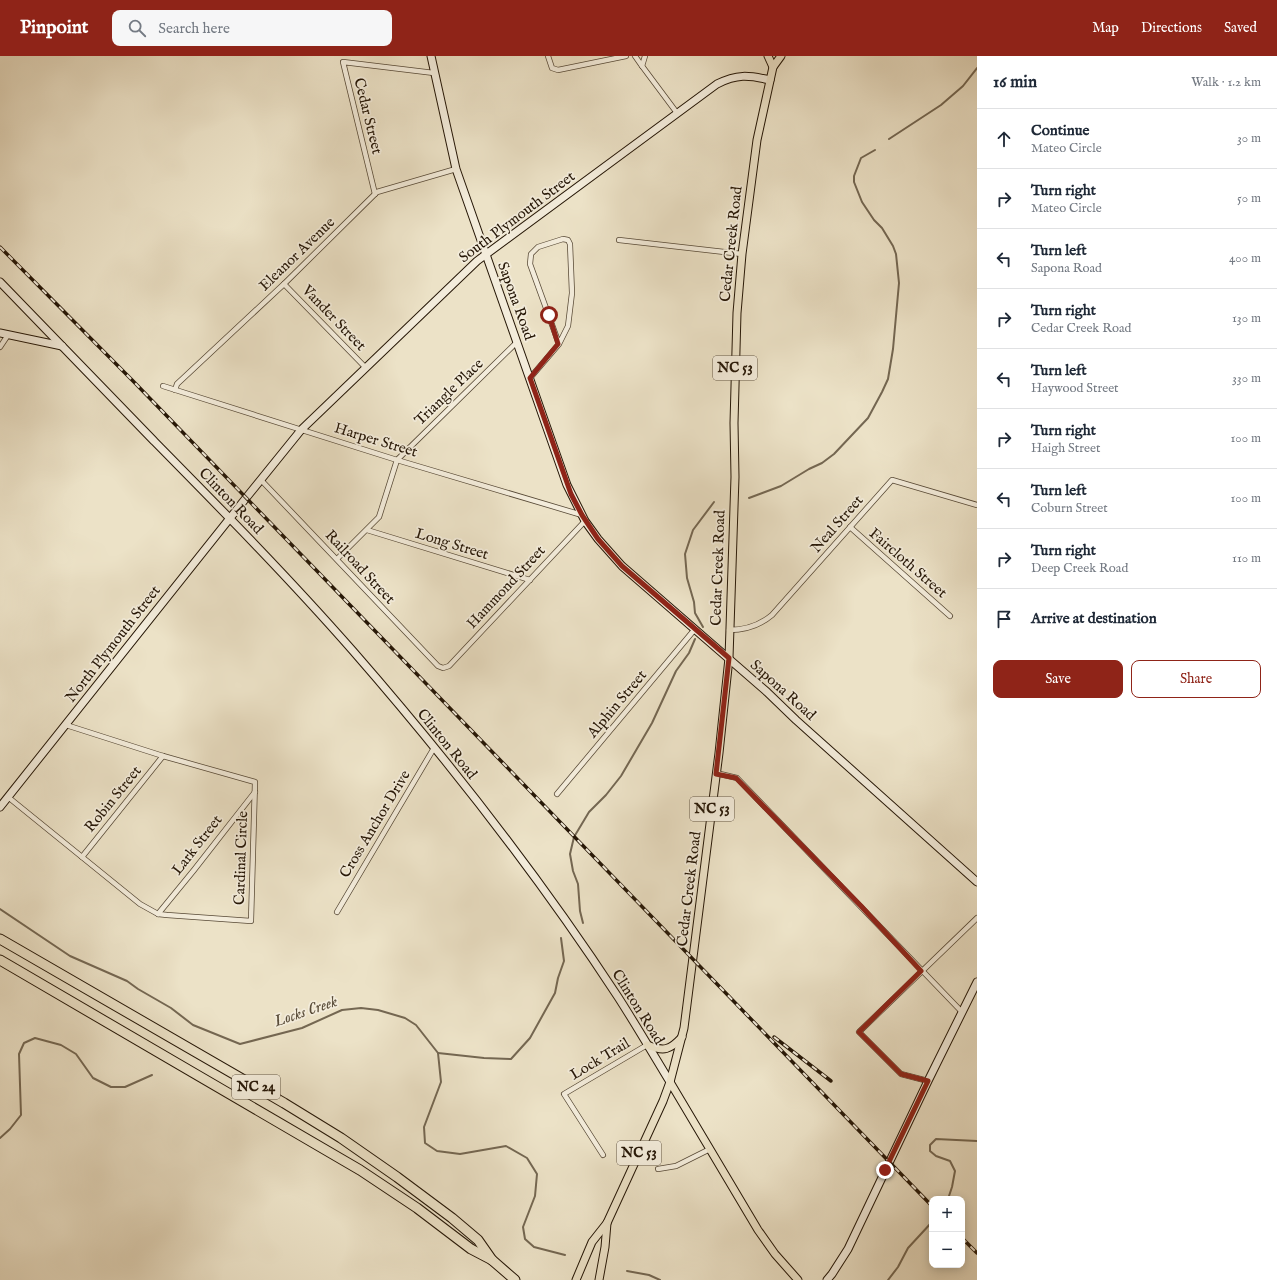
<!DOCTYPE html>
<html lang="en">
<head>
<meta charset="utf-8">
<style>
  :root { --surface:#fff; --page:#f6f6f7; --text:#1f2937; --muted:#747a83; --line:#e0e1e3; --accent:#8f2418 }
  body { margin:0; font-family:"IM FELL English",serif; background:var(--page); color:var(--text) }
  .controls { position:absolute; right:12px; bottom:12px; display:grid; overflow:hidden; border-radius:8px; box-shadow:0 2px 10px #0003 }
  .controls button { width:36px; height:36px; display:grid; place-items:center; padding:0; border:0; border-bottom:1px solid var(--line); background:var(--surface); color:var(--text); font:20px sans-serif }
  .stop { position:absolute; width:12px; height:12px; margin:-9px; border:3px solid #8f2418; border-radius:50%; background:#fff }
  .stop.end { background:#8f2418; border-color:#fff; box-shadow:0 1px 4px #0008 }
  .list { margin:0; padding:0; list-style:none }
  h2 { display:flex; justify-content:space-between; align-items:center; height:52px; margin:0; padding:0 16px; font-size:17px }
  h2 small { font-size:13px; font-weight:400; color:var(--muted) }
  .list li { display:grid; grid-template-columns:26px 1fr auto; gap:12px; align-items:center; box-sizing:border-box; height:60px; padding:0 16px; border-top:1px solid var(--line) }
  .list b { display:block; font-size:15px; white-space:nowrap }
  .list p { margin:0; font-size:13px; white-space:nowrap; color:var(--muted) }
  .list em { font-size:13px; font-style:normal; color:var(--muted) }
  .actions { display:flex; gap:8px; padding:12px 16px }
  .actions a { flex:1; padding:9px 0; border:1px solid var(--accent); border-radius:8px; text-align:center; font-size:14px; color:var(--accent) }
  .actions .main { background:var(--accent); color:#fff }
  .icon { flex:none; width:22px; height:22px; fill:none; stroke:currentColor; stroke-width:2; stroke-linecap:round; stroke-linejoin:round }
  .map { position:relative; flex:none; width:977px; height:1224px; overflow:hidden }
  header { display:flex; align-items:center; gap:24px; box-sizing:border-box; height:56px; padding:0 20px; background:var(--accent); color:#fff }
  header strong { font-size:19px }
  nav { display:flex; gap:22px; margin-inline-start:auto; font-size:14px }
  .search { width:280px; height:36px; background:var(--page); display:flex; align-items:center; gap:10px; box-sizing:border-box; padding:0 14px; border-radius:8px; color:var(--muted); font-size:15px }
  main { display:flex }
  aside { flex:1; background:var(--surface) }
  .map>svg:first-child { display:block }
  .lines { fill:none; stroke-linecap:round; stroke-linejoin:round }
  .stream { stroke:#746752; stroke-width:2 }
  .street-casing { stroke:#574936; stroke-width:6 }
  .secondary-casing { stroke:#251606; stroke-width:9 }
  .primary-casing { stroke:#251606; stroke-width:9 }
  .highway-casing { stroke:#251606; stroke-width:11 }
  .street { stroke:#f3ecdb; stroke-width:4.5 }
  .secondary { stroke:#f3ecdb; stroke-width:7 }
  .primary { stroke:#ece2c7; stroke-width:7 }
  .highway { stroke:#ece2c7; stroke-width:9 }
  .rail-casing { stroke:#251606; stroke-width:3.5 }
  .rail { stroke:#f3ecdb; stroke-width:2; stroke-dasharray:6; stroke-linecap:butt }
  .route { stroke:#8f2418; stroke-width:5 }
  .labels { text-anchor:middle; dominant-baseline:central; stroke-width:3.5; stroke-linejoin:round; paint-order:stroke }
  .shield { fill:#f3ecdb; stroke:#635646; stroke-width:1 }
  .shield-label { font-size:14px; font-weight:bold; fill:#251606 }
  .street-label { font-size:15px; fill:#251606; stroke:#f3ecdb }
  .water-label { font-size:16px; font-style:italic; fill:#594c39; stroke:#f3ecdb }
</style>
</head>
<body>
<header>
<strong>Pinpoint</strong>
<div class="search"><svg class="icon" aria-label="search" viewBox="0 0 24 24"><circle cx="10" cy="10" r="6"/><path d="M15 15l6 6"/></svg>Search here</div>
<nav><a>Map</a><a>Directions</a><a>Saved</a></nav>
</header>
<main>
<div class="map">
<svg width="977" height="1224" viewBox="0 0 977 1224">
  <rect width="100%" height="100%" fill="#ece2c7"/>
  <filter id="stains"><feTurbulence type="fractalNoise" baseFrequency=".005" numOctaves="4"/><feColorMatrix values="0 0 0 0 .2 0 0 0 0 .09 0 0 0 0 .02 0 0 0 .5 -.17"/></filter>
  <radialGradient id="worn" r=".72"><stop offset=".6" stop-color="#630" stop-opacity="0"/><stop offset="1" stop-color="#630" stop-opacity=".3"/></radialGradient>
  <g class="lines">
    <g class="stream">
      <path d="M889 83 941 49 963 30 977 12"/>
      <path d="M749 442 781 430 809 413 822 407 834 398 868 362 882 336 888 323 893 293 899 227 896 198 893 190 882 172 874 164 862 146 854 126V120L861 102 875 94"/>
      <path d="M703 571 695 557 694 546 687 522 685 498 693 474 714 446"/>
      <path d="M0 853 70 900 127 925 138 933 171 952 193 969 240 988 302 972 342 954 361 952 378 954 405 962 416 969 438 997 441 1026 424 1071 425 1087 437 1095 460 1098 506 1090 527 1102 537 1118 535 1140 523 1171 525 1183 534 1191 565 1199"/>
      <path d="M583 867 580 855 578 828 573 815 570 798 574 781 589 756 606 739 621 720 652 667 676 615 689 597 695 583"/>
      <path d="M438 997 484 1002 511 1003 530 982 555 937 558 922 564 905 561 882"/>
      <path d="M0 1082 10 1073 21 1059 19 998 24 987 35 982 61 989 76 998 93 1022 111 1031H125L152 1019"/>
      <path d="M948 1143 952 1131 955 1115 950 1105 936 1100 930 1095V1089L936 1083 977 1085"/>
      <path d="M627 1215 649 1219 660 1224"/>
      <path d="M888 1224 898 1211 908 1192 932 1166"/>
    </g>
    <g class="street-casing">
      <g id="street">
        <path d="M548 0 552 12 558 14 626 0"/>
        <path d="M635 0 642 10"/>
        <path d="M645 0 642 10 677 57"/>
        <path d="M375 138 343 6 434 17"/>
        <path d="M619 184 742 198"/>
        <path d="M284 228 366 312"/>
        <path d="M0 291 8 279"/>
        <path d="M530 322 559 288 568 270 572 237 570 188 568 184 563 183 538 191 531 198 530 208 559 288"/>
        <path d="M163 330 397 404 582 459"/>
        <path d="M175 334 177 328 284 228 377 136 456 113"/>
        <path d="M261 424 438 610 443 612 449 610 585 465"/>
        <path d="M850 471 950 560"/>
        <path d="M367 474 530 524"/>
        <path d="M337 503 379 461 397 404 517 286"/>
        <path d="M729 574C746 574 759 570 772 559L892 424 977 449"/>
        <path d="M716 717 737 722 962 956"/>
        <path d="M557 738 695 573"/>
        <path d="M8 741 140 848 158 858 167 859 251 865 255 726 163 700 66 669"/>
        <path d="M82 801 163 700"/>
        <path d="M337 856 434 692"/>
        <path d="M158 858 194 814 255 736"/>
        <path d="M928 1025 901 1018 859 976 977 862"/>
        <path d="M603 1099 564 1038 647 989"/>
        <path d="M658 1113 676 1110 710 1093"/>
      </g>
    </g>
    <g class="secondary-casing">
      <g id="secondary">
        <path d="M431 0 456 113 567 429 585 465 598 483 622 510 767 636 796 664 977 826"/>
        <path d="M0 226C52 279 102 332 154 385 221 453 289 522 353 595 448 704 538 819 618 941 636 969 653 998 670 1026"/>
        <path d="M0 277 62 290"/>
        <path d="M0 751 246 442 301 374 477 205 717 28C737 18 748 19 770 24"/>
        <path d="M827 1224 832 1218 848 1193 928 1025 977 926"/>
      </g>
    </g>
    <g class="primary-casing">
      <g id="primary">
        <path d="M768 0 773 11"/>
        <path d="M647 989C664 996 670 994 682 981"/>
        <path d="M670 1026 758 1174 775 1198 798 1224"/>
        <path d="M576 1224 592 1186 607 1167 663 1045 670 1026 684 972 719 697 729 602 735 421 734 367 737 257 742 198 757 84 773 11 781 0"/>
        <path d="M599 1224 605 1191 607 1167"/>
      </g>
    </g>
    <g class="highway-casing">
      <g id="highway">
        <path d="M0 883 284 1047 341 1082 397 1121 452 1162 478 1184 492 1204 515 1224"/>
        <path d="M0 904 360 1114 417 1152 471 1193 492 1204"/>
      </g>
    </g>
    <use href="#street" class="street"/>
    <use href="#secondary" class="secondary"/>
    <use href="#primary" class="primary"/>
    <use href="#highway" class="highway"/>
    <g class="rail-casing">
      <g id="rail">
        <path d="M0 191 134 326 932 1150"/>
        <path d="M774 981 831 1025"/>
        <path d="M962 1182 977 1197"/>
      </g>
    </g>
    <use href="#rail" class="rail"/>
  </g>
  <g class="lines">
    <path class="route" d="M549 259 558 288 530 322 571 438 582 459 598 483 622 510 729 602 716 718 736 722 861 850 921 915 859 976 901 1018 928 1025 885 1114"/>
  </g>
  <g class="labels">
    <g class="shield">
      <rect x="713" y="300" width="44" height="24" rx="3"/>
      <rect x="690" y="741" width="44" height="24" rx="3"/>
      <rect x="232" y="1019" width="48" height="24" rx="3"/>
      <rect x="617" y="1085" width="44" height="24" rx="3"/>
    </g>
    <g class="shield-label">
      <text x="735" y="312">NC 53</text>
      <text x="712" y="753">NC 53</text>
      <text x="256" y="1031">NC 24</text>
      <text x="639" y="1097">NC 53</text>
    </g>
    <g class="street-label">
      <text transform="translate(368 60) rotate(76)">Cedar Street</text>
      <text transform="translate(517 161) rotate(-37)">South Plymouth Street</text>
      <text transform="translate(731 188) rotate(-84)">Cedar Creek Road</text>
      <text transform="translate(297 198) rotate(-44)">Eleanor Avenue</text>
      <text transform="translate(516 245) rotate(70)">Sapona Road</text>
      <text transform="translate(334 262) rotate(46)">Vander Street</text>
      <text transform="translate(449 336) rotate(-44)">Triangle Place</text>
      <text transform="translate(376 384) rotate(17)">Harper Street</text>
      <text transform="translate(231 445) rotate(46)">Clinton Road</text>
      <text transform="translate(837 468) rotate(-49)">Neal Street</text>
      <text transform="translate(452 488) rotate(17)">Long Street</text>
      <text transform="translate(908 507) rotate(41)">Faircloth Street</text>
      <text transform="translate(360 511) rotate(47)">Railroad Street</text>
      <text transform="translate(718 512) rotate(-88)">Cedar Creek Road</text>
      <text transform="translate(506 531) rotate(-47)">Hammond Street</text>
      <text transform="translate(113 588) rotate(-52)">North Plymouth Street</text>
      <text transform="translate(783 634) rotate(42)">Sapona Road</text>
      <text transform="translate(617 648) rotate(-50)">Alphin Street</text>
      <text transform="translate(447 688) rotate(51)">Clinton Road</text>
      <text transform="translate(113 743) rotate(-51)">Robin Street</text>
      <text transform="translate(375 768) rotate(-59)">Cross Anchor Drive</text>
      <text transform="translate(197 789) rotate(-52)">Lark Street</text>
      <text transform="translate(241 802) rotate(-88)">Cardinal Circle</text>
      <text transform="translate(689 833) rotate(-83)">Cedar Creek Road</text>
      <text transform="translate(638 951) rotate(58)">Clinton Road</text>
      <text transform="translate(600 1003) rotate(-31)">Lock Trail</text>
    </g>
    <g class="water-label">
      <text transform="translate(306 956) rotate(-19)">Locks Creek</text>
    </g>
  </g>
  <rect width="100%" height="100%" filter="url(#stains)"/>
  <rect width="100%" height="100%" fill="url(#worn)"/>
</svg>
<div class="controls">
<button>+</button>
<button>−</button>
</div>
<div class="stop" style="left:549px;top:259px"></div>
<div class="stop end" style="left:885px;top:1114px"></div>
</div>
<aside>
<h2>16 min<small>Walk · 1.2 km</small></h2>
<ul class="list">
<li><svg class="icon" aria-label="ahead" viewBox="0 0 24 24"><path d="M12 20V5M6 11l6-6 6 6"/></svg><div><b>Continue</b><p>Mateo Circle</p></div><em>30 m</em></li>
<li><svg class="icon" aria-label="right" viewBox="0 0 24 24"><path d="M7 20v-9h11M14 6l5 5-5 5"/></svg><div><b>Turn right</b><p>Mateo Circle</p></div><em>50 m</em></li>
<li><svg class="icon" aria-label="left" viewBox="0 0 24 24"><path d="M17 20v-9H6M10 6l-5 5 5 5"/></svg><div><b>Turn left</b><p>Sapona Road</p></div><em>400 m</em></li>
<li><svg class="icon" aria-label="right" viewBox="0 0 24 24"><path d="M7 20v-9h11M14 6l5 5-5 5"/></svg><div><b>Turn right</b><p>Cedar Creek Road</p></div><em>130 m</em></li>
<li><svg class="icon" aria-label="left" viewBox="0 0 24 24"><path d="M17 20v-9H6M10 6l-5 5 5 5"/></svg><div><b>Turn left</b><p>Haywood Street</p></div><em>330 m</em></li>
<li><svg class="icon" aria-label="right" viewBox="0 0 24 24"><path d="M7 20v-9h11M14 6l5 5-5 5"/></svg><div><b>Turn right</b><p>Haigh Street</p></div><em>100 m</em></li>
<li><svg class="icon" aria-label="left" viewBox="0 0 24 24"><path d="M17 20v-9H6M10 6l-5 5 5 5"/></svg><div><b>Turn left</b><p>Coburn Street</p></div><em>100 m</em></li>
<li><svg class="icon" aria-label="right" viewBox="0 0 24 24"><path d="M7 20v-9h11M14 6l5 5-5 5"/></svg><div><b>Turn right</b><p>Deep Creek Road</p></div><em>110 m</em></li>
<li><svg class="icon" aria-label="arrive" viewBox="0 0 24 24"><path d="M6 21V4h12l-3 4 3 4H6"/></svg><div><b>Arrive at destination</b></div></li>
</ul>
<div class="actions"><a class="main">Save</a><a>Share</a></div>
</aside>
</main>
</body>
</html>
